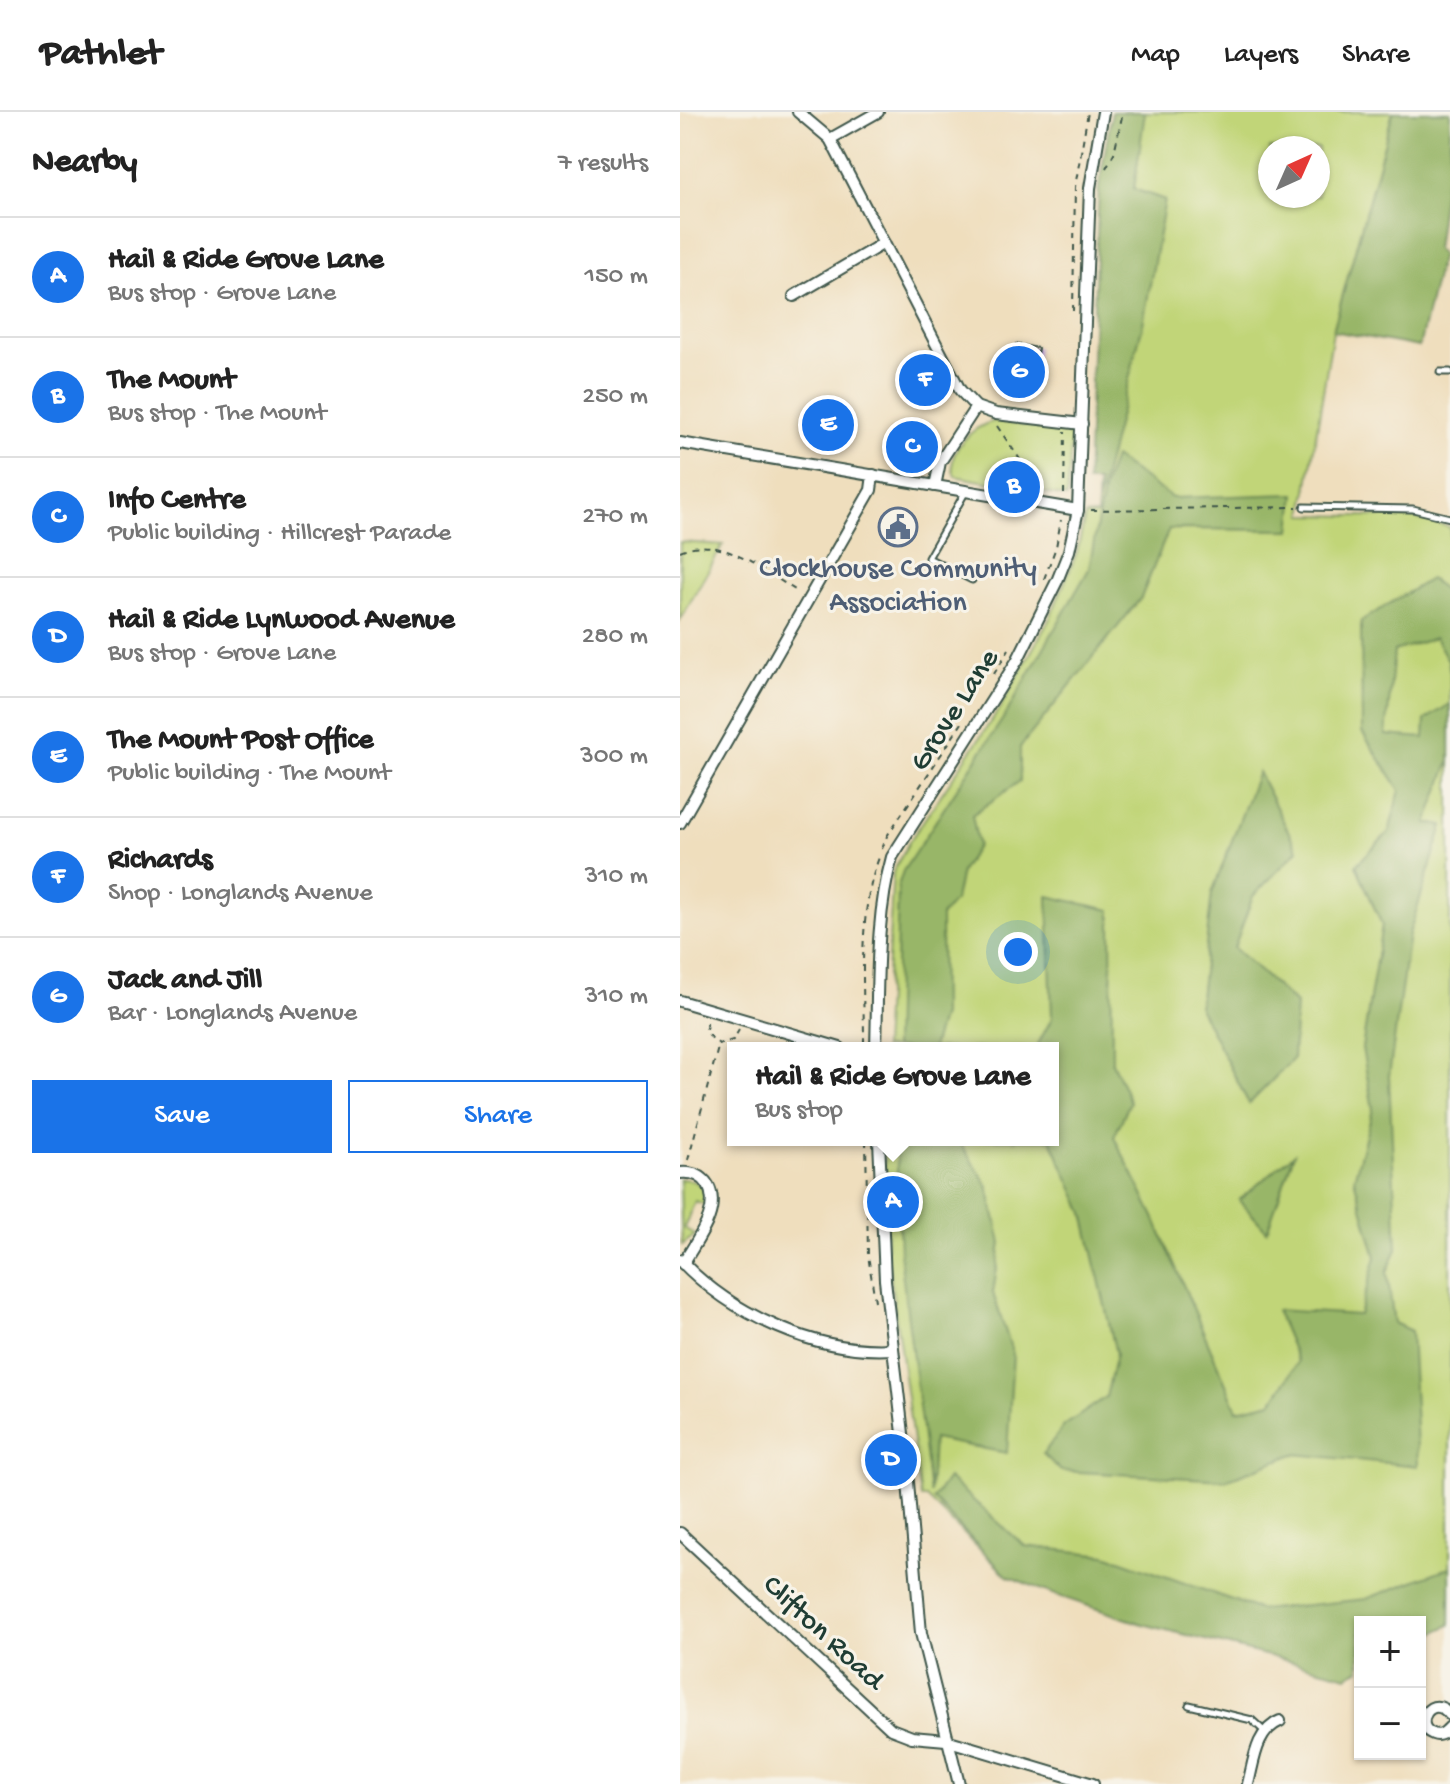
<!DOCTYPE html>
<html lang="en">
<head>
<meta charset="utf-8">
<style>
  :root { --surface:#fff; --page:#f6f6f6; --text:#222; --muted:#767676; --line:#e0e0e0; --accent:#1a73e8 }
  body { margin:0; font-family:"Gochi Hand",sans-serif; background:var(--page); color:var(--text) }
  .controls { position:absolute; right:24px; bottom:24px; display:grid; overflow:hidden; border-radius:0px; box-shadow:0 2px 6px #0004 }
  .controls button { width:72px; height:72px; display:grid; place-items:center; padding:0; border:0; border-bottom:2px solid var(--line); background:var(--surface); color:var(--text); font:40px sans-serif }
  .compass { position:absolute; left:578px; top:24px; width:72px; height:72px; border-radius:50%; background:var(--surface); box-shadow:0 2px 6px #0004; rotate:45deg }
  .you { position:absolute; left:338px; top:840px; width:28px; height:28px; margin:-20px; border:6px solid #fff; border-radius:50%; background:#1a73e8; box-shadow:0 0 0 12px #1a73e833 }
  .badge { display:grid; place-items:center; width:52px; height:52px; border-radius:50%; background:var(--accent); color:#fff; font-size:26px; font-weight:700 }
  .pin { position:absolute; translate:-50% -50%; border:4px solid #fff; box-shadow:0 2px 8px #0006 }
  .popup { position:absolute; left:47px; top:930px; width:332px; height:104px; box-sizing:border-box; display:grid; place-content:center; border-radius:0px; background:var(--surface); filter:drop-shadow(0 2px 6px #0005); font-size:26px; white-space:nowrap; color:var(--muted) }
  .popup b { font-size:30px; color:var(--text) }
  .popup::after { content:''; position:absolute; left:50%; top:100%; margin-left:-16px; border:16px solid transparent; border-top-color:var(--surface) }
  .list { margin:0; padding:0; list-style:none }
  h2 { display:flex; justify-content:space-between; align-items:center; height:104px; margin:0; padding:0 32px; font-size:34px }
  h2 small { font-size:26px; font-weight:400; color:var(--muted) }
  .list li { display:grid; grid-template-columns:52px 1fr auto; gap:24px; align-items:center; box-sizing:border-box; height:120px; padding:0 32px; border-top:2px solid var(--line) }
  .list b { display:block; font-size:30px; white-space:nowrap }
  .list p { margin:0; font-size:26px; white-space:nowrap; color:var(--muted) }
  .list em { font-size:26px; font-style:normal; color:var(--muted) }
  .actions { display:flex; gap:16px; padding:24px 32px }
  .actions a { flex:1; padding:18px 0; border:2px solid var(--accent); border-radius:0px; text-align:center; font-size:28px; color:var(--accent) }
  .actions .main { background:var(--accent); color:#fff }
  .map { position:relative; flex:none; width:770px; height:1672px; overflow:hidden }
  header { display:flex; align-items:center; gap:48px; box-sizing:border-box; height:112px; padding:0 40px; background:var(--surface); border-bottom:2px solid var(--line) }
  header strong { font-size:38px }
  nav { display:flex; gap:44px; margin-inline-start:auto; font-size:28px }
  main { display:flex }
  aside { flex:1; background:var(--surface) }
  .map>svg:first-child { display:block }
  .green { fill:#c1d578; stroke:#708956; stroke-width:2; fill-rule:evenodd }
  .forest { fill:#98b668; stroke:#5c7a4e; stroke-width:2 }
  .building { fill:#be9de6 }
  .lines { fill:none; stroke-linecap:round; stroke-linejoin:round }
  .service-casing { stroke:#3e5549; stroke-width:9 }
  .minor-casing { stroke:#3e5549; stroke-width:14 }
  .path { stroke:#3e5549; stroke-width:2; stroke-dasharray:6 6; stroke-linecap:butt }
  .service { stroke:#fff; stroke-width:5 }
  .minor { stroke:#fff; stroke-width:10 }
  .labels { text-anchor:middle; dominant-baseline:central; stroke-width:6; stroke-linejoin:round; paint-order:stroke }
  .service-label { font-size:30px; fill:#4e5e75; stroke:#f7f3e8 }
  .street-label { font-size:30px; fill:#1f3d34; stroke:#f7f3e8 }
</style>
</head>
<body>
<header>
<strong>Pathlet</strong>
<nav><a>Map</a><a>Layers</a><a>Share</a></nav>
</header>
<main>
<aside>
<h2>Nearby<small>7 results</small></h2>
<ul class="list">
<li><span class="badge">A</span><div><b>Hail &amp; Ride Grove Lane</b><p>Bus stop · Grove Lane</p></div><em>150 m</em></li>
<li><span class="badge">B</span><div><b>The Mount</b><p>Bus stop · The Mount</p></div><em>250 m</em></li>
<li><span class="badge">C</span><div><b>Info Centre</b><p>Public building · Hillcrest Parade</p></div><em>270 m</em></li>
<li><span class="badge">D</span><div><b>Hail &amp; Ride Lynwood Avenue</b><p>Bus stop · Grove Lane</p></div><em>280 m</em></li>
<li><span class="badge">E</span><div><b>The Mount Post Office</b><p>Public building · The Mount</p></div><em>300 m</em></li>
<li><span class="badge">F</span><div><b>Richards</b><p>Shop · Longlands Avenue</p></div><em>310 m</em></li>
<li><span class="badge">G</span><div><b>Jack and Jill</b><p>Bar · Longlands Avenue</p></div><em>310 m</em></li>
</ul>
<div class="actions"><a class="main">Save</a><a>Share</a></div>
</aside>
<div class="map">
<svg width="770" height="1672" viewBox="0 0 770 1672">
  <rect width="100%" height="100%" fill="#f7f3e8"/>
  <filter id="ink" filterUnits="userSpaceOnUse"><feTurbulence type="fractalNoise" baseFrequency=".0125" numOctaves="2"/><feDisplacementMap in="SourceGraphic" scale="16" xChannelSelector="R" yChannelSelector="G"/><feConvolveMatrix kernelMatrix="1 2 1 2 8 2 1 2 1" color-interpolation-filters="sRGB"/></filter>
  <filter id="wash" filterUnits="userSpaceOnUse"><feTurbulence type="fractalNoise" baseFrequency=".006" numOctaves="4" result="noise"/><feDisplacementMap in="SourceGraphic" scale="32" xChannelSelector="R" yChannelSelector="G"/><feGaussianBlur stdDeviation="1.8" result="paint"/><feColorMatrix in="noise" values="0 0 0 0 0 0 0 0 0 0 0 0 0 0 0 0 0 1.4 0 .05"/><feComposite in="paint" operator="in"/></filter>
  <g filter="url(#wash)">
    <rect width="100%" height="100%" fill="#efdebd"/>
    <g class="green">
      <path d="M456 0H713L653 219 623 403 731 405 770 415V1508L680 1510 433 1501 324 1461 247 1386H241L207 1142 204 1028H373V936H203L213 760 229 730 320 596 370 506 397 440 405 404 417 403 418 370ZM590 36H638V84H590Z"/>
      <path d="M314 309 392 320 387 385 275 364C264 340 292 315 314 309Z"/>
      <path d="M0 430 43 433 0 508Z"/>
      <path d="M0 1067C18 1067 26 1075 27 1093L15 1089 4 1116 15 1123 2 1133Z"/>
    </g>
    <g class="forest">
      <path d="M432 0H465L454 77 485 88 463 212 417 392 418 370H407L419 74Z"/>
      <path d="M713 0H770V59L765 68 756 137 761 143 739 235 653 219Z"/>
      <path d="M434 345 492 386 615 382 611 418 489 417 461 486 340 635V669L292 703 298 733 281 760 275 788 261 804 262 903 252 936H214L218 774 223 759 326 602 409 457 424 374Z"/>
      <path d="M750 467 770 482V560L768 548 755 526 714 539 706 623 744 626 745 608 770 592V648L747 711 763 714 729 822 709 964 717 1137 707 1160 714 1211 731 1219 738 1354 614 1342 546 1368 381 1359 363 1342 384 1314 426 1285 436 1242 404 1101 371 1028 373 936H356L372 906 368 784 431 798 432 950 450 990 434 1025 474 1105 557 1298 592 1290 618 1250 596 1198 679 1203 696 1145 674 1067 693 997 682 936 702 813 676 753 709 720 720 678 682 620 681 509Z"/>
      <path d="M578 660 618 738 573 784 554 836 616 892 613 947 569 992 519 895 532 781Z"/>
      <path d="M216 1028H278L308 1074 321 1131 313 1181 333 1242 327 1341 253 1327 250 1382 220 1143Z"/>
      <path d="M614 1042 587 1119 559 1088Z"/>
      <path d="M268 1366 345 1434 426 1443 580 1498 686 1487 770 1455V1513L740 1528V1510H680V1557L667 1564 459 1511 370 1481 327 1464 253 1387Z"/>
    </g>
    <g id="blocks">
      <path class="building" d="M336 232 358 236 353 270 347 269 346 273 322 270 325 249 334 251Z"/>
    </g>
  </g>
  <g filter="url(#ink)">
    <use href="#blocks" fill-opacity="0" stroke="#3e5549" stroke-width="2"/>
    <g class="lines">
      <g class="service-casing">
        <g id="service">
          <path d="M760 260H770"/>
          <path d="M286 379 248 446 292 468"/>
          <path d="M624 395 733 397 770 406"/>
          <path d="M509 1593 572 1608 584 1619"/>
        </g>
      </g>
      <g class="minor-casing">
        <g id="minor">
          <path d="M118 0 150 27 280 278 296 295 316 302 402 312"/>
          <path d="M150 27 198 0"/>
          <path d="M114 184 204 131"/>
          <path d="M0 331 398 398"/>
          <path d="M255 374 260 350 296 295"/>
          <path d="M0 711 191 378 193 363"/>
          <path d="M0 889 160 936"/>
          <path d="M196 936C198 873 195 806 212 745L337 549 377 469 389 439 398 398 410 76 423 0"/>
          <path d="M199 1028 205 1168 226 1347 241 1521 279 1672"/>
          <path d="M0 1061C11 1060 22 1063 28 1073 42 1099 15 1130 3 1152"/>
          <path d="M0 1148C52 1203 138 1242 213 1237"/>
          <path d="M0 1421 211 1617 232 1625 266 1628 413 1672"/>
          <path d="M770 1603C752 1579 731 1614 753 1622 761 1625 765 1620 770 1615"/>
          <path d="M568 1672C574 1649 576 1619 600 1609"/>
        </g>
      </g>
      <g class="path">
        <path d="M426 56 434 41 443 0"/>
        <path d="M393 199 395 75 408 0"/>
        <path d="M317 314 363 381"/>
        <path d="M384 382 385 320"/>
        <path d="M411 398 617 395"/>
        <path d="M0 439C40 421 84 460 117 479"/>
        <path d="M364 467 376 435 381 408"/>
        <path d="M314 562 329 537"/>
        <path d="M202 737 207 724 282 611"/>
        <path d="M26 911 27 922 39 932 53 928 59 918"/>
        <path d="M184 931C184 870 177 801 200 743"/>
        <path d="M186 1028 188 1143 195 1189"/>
        <path d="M8 1048 39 932"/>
      </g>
      <use href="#service" class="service"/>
      <use href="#minor" class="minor"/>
    </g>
  </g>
  <defs>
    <g id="civic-ring" transform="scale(2)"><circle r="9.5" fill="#f7f3e8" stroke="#5c6f8a" stroke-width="1.5"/><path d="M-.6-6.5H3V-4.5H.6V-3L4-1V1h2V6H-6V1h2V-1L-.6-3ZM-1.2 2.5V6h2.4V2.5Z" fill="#5c6f8a"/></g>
  </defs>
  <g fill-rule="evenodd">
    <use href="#civic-ring" x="218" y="415"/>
  </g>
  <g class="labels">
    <g class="service-label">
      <text x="218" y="458">Clockhouse Community<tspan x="218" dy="34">Association</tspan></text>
    </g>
    <g class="street-label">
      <text transform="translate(276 599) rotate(-57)">Grove Lane</text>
      <text transform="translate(142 1522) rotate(43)">Clifton Road</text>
    </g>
  </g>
</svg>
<div class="controls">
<button>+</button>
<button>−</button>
</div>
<svg class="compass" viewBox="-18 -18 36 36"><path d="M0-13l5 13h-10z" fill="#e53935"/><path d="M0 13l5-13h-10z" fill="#767676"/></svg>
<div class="you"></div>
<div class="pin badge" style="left:213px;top:1090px">A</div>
<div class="popup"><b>Hail &amp; Ride Grove Lane</b>Bus stop</div>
<div class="pin badge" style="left:334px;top:375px">B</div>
<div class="pin badge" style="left:232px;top:335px">C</div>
<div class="pin badge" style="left:211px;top:1348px">D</div>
<div class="pin badge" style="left:148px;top:313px">E</div>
<div class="pin badge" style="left:245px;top:268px">F</div>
<div class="pin badge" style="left:339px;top:260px">G</div>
</div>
</main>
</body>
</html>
